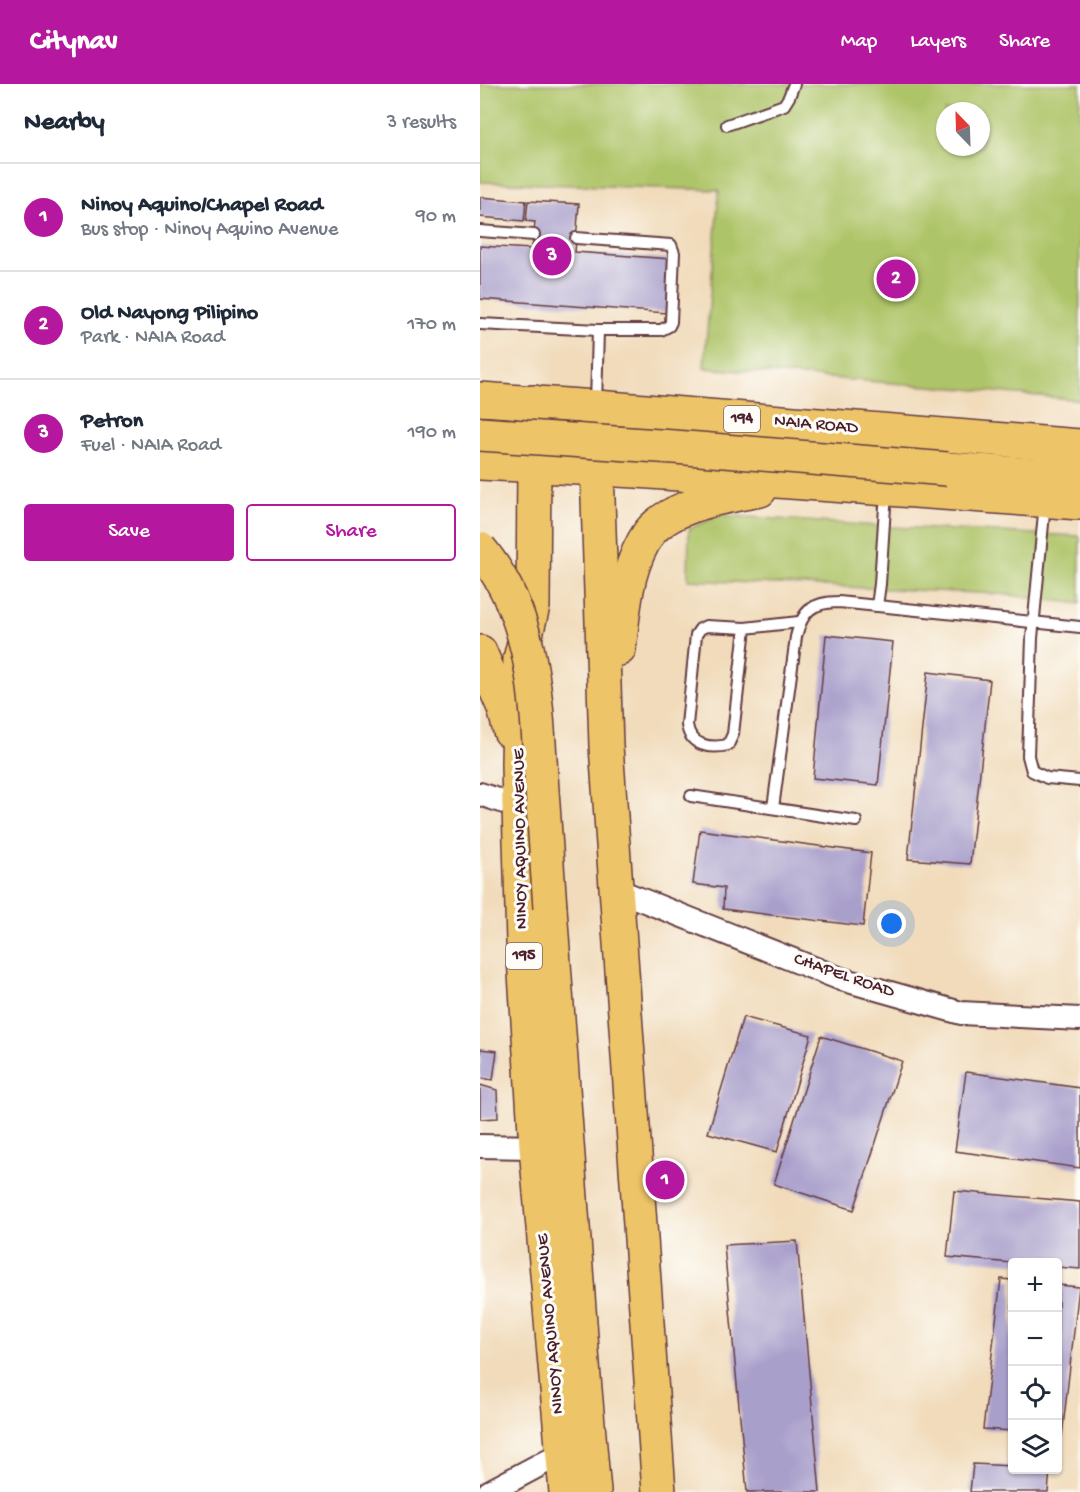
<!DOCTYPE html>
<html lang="en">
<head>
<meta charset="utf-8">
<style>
  :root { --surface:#fff; --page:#f2f2f3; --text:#1f2937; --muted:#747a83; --line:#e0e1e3; --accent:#b5179e }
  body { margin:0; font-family:"Gochi Hand",sans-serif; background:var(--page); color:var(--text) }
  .controls { position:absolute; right:18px; bottom:18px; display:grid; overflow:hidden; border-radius:6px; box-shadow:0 2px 4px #0004 }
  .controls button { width:54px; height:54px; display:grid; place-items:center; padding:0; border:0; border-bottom:2px solid var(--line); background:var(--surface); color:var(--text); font:30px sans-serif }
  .compass { position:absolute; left:456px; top:18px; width:54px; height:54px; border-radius:50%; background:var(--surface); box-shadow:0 2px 4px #0004; rotate:337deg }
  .you { position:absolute; left:412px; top:840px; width:21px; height:21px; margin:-15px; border:4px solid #fff; border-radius:50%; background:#1a73e8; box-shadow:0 0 0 9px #1a73e833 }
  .badge { display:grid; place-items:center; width:39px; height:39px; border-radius:50%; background:var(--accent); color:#fff; font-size:20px; font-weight:700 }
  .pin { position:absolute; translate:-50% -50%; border:3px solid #fff; box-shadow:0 2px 6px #0006 }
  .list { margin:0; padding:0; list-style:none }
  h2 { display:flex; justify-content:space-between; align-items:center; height:78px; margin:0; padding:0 24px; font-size:26px }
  h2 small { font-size:20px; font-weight:400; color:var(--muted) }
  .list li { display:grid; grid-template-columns:39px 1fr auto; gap:18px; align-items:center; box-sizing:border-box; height:108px; padding:0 24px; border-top:2px solid var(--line) }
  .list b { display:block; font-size:22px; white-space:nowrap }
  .list p { margin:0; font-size:20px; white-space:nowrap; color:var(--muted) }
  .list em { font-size:20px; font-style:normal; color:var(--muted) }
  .actions { display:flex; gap:12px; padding:18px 24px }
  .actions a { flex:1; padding:14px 0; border:2px solid var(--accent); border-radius:6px; text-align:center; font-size:21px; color:var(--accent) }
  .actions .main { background:var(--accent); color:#fff }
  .icon { flex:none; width:33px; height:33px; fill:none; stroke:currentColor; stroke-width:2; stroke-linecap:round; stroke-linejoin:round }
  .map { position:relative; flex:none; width:600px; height:1408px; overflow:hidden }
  header { display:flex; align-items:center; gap:36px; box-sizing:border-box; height:84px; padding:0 30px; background:var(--accent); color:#fff }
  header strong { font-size:28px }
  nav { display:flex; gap:33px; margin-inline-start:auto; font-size:21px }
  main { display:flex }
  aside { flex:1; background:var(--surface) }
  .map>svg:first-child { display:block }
  .green { fill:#aec468; stroke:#7c724a; stroke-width:1.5; fill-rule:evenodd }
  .building { fill:#a99fcb }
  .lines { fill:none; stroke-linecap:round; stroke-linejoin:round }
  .lane-casing { stroke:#633b41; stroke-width:14 }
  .street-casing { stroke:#633b41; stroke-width:26 }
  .primary-casing { stroke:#633b41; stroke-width:36 }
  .highway-casing { stroke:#633b41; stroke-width:36 }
  .lane { stroke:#fff; stroke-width:10 }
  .street { stroke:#fff; stroke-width:22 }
  .primary { stroke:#eec469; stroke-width:33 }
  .highway { stroke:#eec469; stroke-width:33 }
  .highway-bridge-casing { stroke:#633b41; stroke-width:36; stroke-linecap:butt }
  .highway-bridge { stroke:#eec469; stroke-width:33 }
  .labels { text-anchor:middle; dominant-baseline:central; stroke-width:6; stroke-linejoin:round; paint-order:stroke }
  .shield { fill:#fdfcf7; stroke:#806168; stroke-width:1.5 }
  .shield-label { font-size:16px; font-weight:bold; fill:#4a1f2b }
  .street-label { font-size:18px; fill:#4a1f2b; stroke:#fdfcf7 }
</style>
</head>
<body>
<header>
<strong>Citynav</strong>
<nav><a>Map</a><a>Layers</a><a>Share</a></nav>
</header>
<main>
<aside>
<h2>Nearby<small>3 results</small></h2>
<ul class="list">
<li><span class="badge">1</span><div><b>Ninoy Aquino/Chapel Road</b><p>Bus stop · Ninoy Aquino Avenue</p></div><em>90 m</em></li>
<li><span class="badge">2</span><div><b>Old Nayong Pilipino</b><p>Park · NAIA Road</p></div><em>170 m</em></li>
<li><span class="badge">3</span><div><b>Petron</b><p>Fuel · NAIA Road</p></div><em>190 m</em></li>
</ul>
<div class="actions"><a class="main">Save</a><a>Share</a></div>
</aside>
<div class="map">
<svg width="600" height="1408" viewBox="0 0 600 1408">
  <rect width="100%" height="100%" fill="#fdfcf7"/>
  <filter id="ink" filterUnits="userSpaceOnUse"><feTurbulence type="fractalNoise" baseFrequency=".0167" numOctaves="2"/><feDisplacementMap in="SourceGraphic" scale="12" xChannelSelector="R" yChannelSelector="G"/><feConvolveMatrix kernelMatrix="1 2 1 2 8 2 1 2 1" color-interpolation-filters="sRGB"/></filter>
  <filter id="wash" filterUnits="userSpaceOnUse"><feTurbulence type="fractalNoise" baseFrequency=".008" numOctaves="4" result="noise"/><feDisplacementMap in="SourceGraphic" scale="24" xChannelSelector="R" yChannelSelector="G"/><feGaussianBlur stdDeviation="1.35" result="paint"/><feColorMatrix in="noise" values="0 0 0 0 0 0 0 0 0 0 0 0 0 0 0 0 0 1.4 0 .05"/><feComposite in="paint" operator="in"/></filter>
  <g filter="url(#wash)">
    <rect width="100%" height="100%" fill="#f1dbbb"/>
    <g class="green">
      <path d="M0 0H600V316L486 305 224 284 239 106 0 98ZM465 27H501V63H465Z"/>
      <path d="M241 431 411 443 600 452V520L520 510 208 496 209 445Z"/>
    </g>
    <g id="blocks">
      <g class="building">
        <path d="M0 113 46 117 44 137 0 133Z"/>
        <path d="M48 117 99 120 95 168 191 175 187 229 0 215V162L52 165 55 138 46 137Z"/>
        <path d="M346 551 413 558 398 701 333 694Z"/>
        <path d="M448 588 510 596 490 780 428 775Z"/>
        <path d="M220 746 391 769 383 842 243 825 244 804 213 800Z"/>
        <path d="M263 933 331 951 297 1068 228 1049Z"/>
        <path d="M341 952 422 977 374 1126 294 1100Z"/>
        <path d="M0 965 17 967 13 996 0 994Z"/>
        <path d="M486 988 600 1004V1084L475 1067Z"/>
        <path d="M0 1001 17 1006 18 1034 0 1035Z"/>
        <path d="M474 1107 600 1118V1185L578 1183V1178L532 1179 467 1173Z"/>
        <path d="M317 1157 340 1408H267L244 1161Z"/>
        <path d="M521 1195 532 1196V1347L503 1345Z"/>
        <path d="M578 1201 599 1203 582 1352H578Z"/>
        <path d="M493 1380 532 1382V1386H570L568 1408H490Z"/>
      </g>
    </g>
  </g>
  <g filter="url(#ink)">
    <use href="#blocks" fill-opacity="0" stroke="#633b41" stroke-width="1.5"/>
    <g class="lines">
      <g class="lane-casing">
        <g id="lane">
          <path d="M247 41 304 21 309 13 314 0"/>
          <path d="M0 147 54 151"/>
          <path d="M96 154 191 161 194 169 191 238 189 242 181 246H118"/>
          <path d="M0 240 118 246 116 320"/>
          <path d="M565 419 552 554 548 672 552 687 567 694 600 697"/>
          <path d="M397 522 400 500 406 407"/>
          <path d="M265 544 253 650 248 661C230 665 210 662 207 641L216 551 220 545 226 542 265 544 319 538"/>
          <path d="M211 712 376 737"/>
          <path d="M293 724 316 553C322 527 332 518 359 518L600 543"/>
        </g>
      </g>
      <g class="street-casing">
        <g id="street">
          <path d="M0 710 39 723"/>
          <path d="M137 806 361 895 481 929 600 935"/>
          <path d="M0 1062 56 1063"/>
          <path d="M9 1408 82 1369"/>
        </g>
      </g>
      <g class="primary-casing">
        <g id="primary">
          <path d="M0 315 116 323 600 362"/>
          <path d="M54 318V382L53 522 40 575 38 680 39 723 43 858 56 1063 86 1408"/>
          <path d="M116 323 117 384 126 662 179 1408"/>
          <path d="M0 379 156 387 600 419"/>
          <path d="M139 565C142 541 144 515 150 492 154 477 160 462 169 449 191 421 246 412 280 406"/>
          <path d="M0 568 24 624 30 647"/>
        </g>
      </g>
      <g class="highway-casing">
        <g id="highway">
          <path d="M467 385 600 394"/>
          <path d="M70 824 104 1294 114 1408"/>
        </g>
      </g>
      <use href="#lane" class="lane"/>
      <use href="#street" class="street"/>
      <use href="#primary" class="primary"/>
      <use href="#highway" class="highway"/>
      <g class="highway-bridge-casing">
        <g id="highway-bridge">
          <path d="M0 350 194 363 467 385"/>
          <path d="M0 465C54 530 56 611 61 691 64 736 67 780 70 824"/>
        </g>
      </g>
      <use href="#highway-bridge" class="highway-bridge"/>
    </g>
  </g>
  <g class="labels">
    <g class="shield">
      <rect x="244" y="322" width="36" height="26" rx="4.5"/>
      <rect x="26" y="859" width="36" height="26" rx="4.5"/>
    </g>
    <g class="shield-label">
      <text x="262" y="335">194</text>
      <text x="44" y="872">195</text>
    </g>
    <g class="street-label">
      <text transform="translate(336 341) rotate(5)">NAIA ROAD</text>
      <text transform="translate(41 755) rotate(-91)">NINOY AQUINO AVENUE</text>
      <text transform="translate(364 892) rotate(19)">CHAPEL ROAD</text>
      <text transform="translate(71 1240) rotate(-95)">NINOY AQUINO AVENUE</text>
    </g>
  </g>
</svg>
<div class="controls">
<button>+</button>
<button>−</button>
<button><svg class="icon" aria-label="locate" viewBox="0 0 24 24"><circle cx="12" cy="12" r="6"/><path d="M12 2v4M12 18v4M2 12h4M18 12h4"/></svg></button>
<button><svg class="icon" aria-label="layers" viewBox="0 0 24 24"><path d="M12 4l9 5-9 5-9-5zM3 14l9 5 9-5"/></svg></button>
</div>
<svg class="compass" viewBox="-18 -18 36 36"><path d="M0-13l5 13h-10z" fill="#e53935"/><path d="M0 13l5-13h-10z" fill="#747a83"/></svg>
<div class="you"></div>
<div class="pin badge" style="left:185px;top:1096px">1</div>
<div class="pin badge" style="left:416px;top:195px">2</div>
<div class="pin badge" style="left:72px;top:172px">3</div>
</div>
</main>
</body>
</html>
